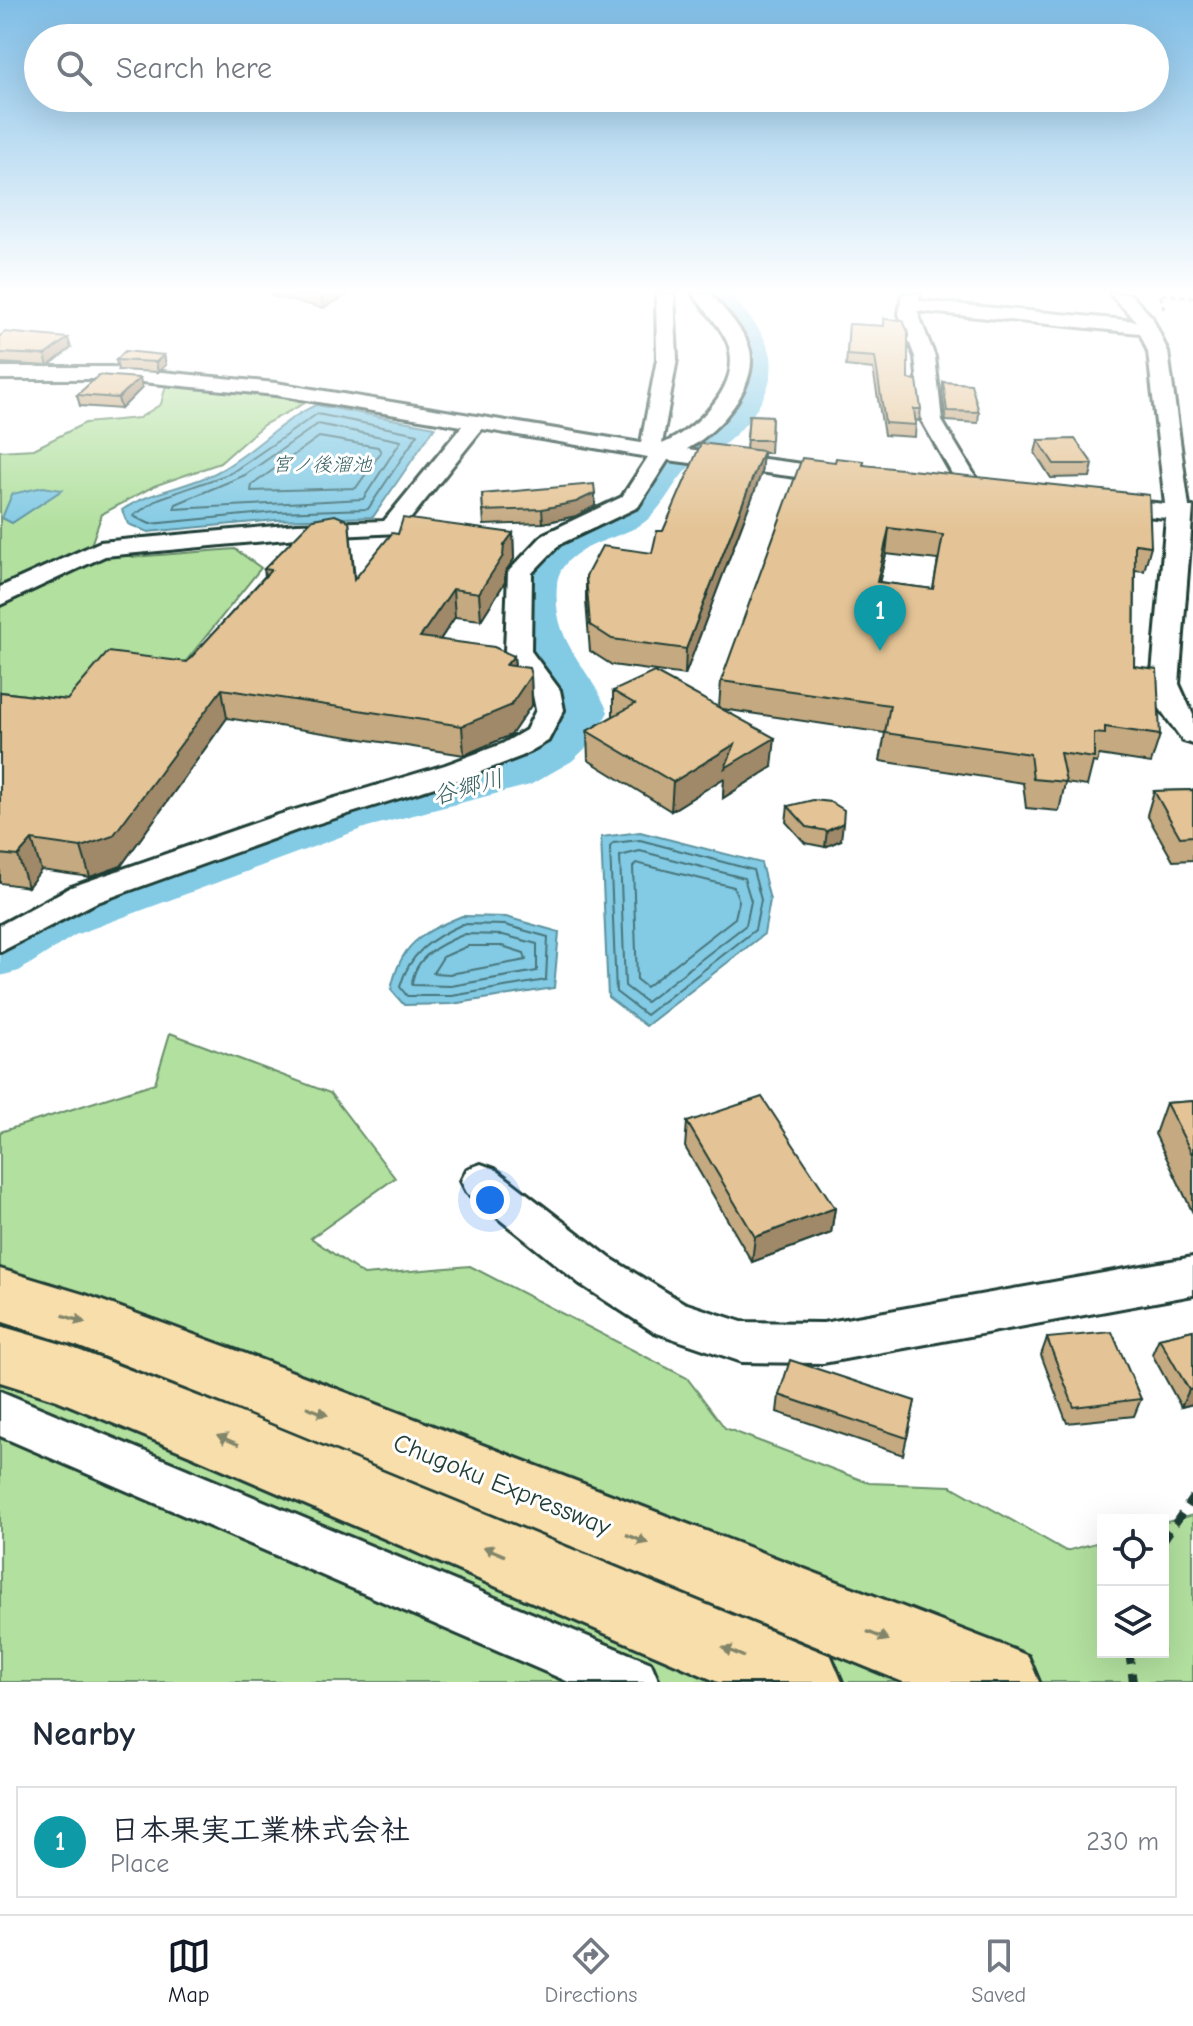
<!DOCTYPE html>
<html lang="en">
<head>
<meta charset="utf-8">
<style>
  :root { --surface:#fff; --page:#f6f6f7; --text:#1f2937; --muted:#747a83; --line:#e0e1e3; --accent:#111827 }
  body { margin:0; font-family:"Comic Neue","Klee One",sans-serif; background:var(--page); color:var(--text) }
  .controls { position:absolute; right:24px; bottom:24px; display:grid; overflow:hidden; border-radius:0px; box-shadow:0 8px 32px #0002 }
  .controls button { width:72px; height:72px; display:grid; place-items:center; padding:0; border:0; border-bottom:2px solid var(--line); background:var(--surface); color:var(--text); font:40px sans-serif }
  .you { position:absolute; left:490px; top:1200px; width:28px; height:28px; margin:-20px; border:6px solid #fff; border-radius:50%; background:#1a73e8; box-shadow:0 0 0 12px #1a73e833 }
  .badge { display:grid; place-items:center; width:52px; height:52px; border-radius:50%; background:var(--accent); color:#fff; font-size:26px; font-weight:700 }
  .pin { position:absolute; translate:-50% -66px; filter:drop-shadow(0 2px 4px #0008) }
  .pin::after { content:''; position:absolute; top:42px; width:28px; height:24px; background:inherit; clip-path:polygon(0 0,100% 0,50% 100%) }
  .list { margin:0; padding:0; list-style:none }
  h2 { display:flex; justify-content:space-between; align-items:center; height:104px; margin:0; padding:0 32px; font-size:34px }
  h2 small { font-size:26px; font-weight:400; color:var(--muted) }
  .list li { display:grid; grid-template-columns:52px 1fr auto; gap:24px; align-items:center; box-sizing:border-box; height:112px; margin:0 16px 16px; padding:0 16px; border:2px solid var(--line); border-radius:0px }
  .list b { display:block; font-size:30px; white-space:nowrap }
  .list p { margin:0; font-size:26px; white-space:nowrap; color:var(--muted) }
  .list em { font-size:26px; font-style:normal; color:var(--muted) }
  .icon { flex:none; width:44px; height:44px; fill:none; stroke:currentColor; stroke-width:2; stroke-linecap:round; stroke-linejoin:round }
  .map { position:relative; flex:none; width:1193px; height:1682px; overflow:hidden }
  .search { position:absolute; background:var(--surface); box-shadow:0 8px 32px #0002; left:24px; right:24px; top:24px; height:88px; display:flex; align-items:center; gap:20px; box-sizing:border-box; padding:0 28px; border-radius:44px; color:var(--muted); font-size:30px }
  .sheet { height:232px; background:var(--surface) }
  nav { display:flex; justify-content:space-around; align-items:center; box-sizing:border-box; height:112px; border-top:2px solid var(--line); background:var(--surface); font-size:22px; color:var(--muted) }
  nav a { display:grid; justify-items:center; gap:4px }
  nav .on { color:var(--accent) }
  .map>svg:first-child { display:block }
  .green { fill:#b2e09f; stroke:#688e6a; stroke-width:2 }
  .water { fill:#83cae4; stroke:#5b929e; stroke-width:2 }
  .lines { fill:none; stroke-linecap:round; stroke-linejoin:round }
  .shore { stroke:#47757a; stroke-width:2 }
  .river { fill:#83cae4; fill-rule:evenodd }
  .minor-casing { stroke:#1f3d34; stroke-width:6 }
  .highway-casing { stroke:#1f3d34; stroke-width:6 }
  .path-far1 { stroke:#1f3d34; stroke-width:3; stroke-dasharray:5 4; stroke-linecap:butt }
  .path { stroke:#1f3d34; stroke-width:8; stroke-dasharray:12 9; stroke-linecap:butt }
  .minor { fill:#fff; fill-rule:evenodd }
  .highway { fill:#f8deab; fill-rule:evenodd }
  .wall { fill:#c4a981; stroke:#1f3d34; stroke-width:2; fill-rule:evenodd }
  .shaded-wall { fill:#a08969; stroke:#1f3d34; stroke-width:2 }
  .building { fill:#e4c496; stroke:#1f3d34; stroke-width:2; fill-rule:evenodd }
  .oneway { fill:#81856a }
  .labels { text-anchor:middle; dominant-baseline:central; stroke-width:6; stroke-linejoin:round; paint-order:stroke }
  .far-water-label { font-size:20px; font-style:italic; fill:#386060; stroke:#fff }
  .water-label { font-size:24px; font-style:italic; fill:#386060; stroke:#fff }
  .near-street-label { font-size:26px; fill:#1f3d34; stroke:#fff }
</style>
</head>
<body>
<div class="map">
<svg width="1193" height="1682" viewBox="0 0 1193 1682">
  <rect width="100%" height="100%" fill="#fff"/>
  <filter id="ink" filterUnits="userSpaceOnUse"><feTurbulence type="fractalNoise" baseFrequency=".0125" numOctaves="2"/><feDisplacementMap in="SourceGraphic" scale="16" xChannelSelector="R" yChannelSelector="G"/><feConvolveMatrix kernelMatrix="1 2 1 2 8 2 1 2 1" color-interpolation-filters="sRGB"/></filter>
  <g filter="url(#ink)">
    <g class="green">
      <path d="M166 385 309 401 263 425 220 463 154 486 102 514 91 545 134 557 235 549 261 568 183 665 63 710 0 708V451L34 449 85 423 139 418 161 404Z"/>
      <path d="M170 1033 330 1093 395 1178 311 1238 364 1275 470 1266 687 1378 725 1428 869 1483 951 1486 1066 1551 1103 1541V1652H1163V1523L1193 1515V1682H0V1132L155 1083Z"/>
    </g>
    <g class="water">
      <path d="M316 405 435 427 373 517 276 520 148 532 128 524 122 510C152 490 188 488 219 471 254 452 280 421 316 405Z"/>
      <path d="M43 487 62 490 12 523 2 518 12 494Z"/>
      <path d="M640 832 761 863 770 900 764 934 646 1026 608 997 601 837Z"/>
      <path d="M462 916 506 917 559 932 554 988 452 1004 404 1005 391 990C400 944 421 933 462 916Z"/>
    </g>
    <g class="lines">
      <g class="shore">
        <path d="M317 414 418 434 368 509 276 512 150 524 133 516 158 499 231 473Z"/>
        <path d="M318 424 401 441 363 499 174 509 176 504 245 475Z"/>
        <path d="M319 437 378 447 381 452 356 488 251 491 252 485Z"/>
        <path d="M640 840 753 870 761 900 755 930 646 1015 616 992 610 847 613 843Z"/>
        <path d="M640 851 744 878 751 901 746 925 646 1002 625 986 620 856Z"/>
        <path d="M636 863 734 887 739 901 735 918 646 987 637 980 633 867Z"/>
        <path d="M463 924 505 925 548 937 546 980 452 996H407L400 987C409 953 432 938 463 924Z"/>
        <path d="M465 934 503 935 537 944V971L451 986 412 985C414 956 441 944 465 934Z"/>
        <path d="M468 946H502L524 953 526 960 450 974 433 973 443 957Z"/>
      </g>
      <path class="river" d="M704 294H731C744 311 762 329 769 349 781 384 750 424 725 444 714 453 700 458 689 467 670 486 662 513 637 527 611 541 560 548 557 585 552 645 588 663 608 712L591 743 572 761 530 785 367 827 75 935 19 971 0 976V934L39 911 333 807 498 765 540 743 558 727 566 712C548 665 511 642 519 584 527 536 582 529 616 509 638 497 647 472 664 455 676 444 692 439 705 429 767 378 740 347 704 294Z"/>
      <g class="minor-casing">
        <g id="minor">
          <path d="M656 294H674L677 359 662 444C695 430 741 387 729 347 724 329 704 310 693 294H711C723 309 741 327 748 344 763 383 718 432 687 449L841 469 852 476 849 481 841 483 668 460 638 507 560 544 532 573 531 651 560 690 564 710 548 741 522 756 467 777 300 829 95 903 0 952V925L71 887 278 815 445 765 502 744 526 730 536 710 532 690 505 651 508 572 544 534 622 497 648 457 482 429 399 533 297 538 105 556 0 605V587L100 542 297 524 384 521 462 426 276 395 111 379H0V367H111L276 383 641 443 657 359Z"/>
          <path d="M902 294H920L919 301 1136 321 1110 294H1130L1152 317 1168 352 1189 507H1193L1179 684 1193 715V744L1183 741 1158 706 1151 684 1166 518 1106 512 1094 505 1106 498 1165 504 1148 352 1140 333 917 311 935 357 942 421 977 479 972 494 964 496 953 489 955 479 922 421 915 357 899 314Z"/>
          <path d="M481 1164 495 1169 610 1258 684 1303 742 1322 823 1323 1193 1257V1295L823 1363 742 1362 654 1332 580 1284 467 1193 461 1181 467 1169Z"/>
          <path d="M0 1391 651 1663 659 1682H569L0 1436Z"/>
        </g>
      </g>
      <g class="highway-casing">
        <g id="highway">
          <path d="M0 1269 86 1295 246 1354 1002 1645 1028 1656 1039 1682H903L223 1403 77 1346 0 1321Z"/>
          <path d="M0 1326 65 1345 236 1411 831 1656 842 1682H718L190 1455 57 1400 0 1382Z"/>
        </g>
      </g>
      <path class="path-far1" d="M1164 309 1160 294 1193 297"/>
      <g class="path">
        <path d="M1163 1541 1193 1497"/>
        <path d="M1129 1652 1133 1682"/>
      </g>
      <use href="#minor" class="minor"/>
      <use href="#highway" class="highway"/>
    </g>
    <g class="wall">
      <path d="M270 294H349L323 308 271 296Z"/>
      <path d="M884 319 921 409 919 421 916 420 915 437 884 435 873 369 846 366 849 324 883 326Z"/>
      <path d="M0 336 71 348 48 366 0 363Z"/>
      <path d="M164 355 166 365 158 372 118 370 116 360Z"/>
      <path d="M943 382 979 412 978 423 946 421 942 392Z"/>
      <path d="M142 388 121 409 80 406 77 395Z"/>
      <path d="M749 415 772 416 770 453H763L761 474 685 675 612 665 590 651 586 601V576L652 553 663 531 746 449Z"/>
      <path d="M1038 440 1093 464 1090 477 1051 478 1035 453Z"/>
      <path d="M864 461 863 465 1151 546 1144 571 1135 570 1134 666 1160 735 1151 763 1099 755 1097 763 1093 762 1087 786 1065 783 1059 811 1026 808 1023 783 880 761 885 733 722 709 772 767 723 798 724 778 671 811 588 760 587 731 613 716V691L719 707 721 681 835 462ZM886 554 938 560 933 589 879 582Z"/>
      <path d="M482 494 595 506 576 516 543 523 484 525Z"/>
      <path d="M349 521 355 579 398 534 513 533 514 559 505 572V582L481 620 455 617 440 640 514 656 515 666 531 675 532 704 511 735 464 755 227 718 121 866 90 877 41 870 28 887 0 883V692L67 700 187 662 265 576 264 569Z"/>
      <path d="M1193 790V860L1173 861 1147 815 1154 791Z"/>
      <path d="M788 806 841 840 825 847 805 843 786 822Z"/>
      <path d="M1193 1101V1213L1155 1134 1166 1103Z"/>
      <path d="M687 1122 835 1208 831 1233 752 1262 685 1147Z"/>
      <path d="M1193 1330V1404L1181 1407 1152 1354 1159 1338Z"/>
      <path d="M1047 1338 1141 1399 1134 1416 1067 1423 1041 1355Z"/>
      <path d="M779 1395 915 1401 903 1455 777 1412Z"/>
    </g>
    <g class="shaded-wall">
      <path d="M321 294H349L323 308Z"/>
      <path d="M68 338 71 348 48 366 45 355Z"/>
      <path d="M164 355 166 365 158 372 156 362Z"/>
      <path d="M140 378 142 388 121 409 118 398Z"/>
      <path d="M763 451 761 474 685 675 686 649Z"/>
      <path d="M595 493V506L576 516 543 523 542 509Z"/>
      <path d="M889 528 886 554 873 608 877 582Z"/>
      <path d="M513 533 514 559 505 572V582L481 620 479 593 504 545Z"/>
      <path d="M453 589 455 617 423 665 420 637Z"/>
      <path d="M514 656 516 684 506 665Z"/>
      <path d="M531 675 532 704 511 735 464 755 462 726Z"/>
      <path d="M222 689 227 718 121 866 90 877 81 847Z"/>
      <path d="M775 738 772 767 723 798 724 778 671 811 673 782 735 744Z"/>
      <path d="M843 823 841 840 825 847 827 831Z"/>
      <path d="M32 840 41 870 28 887 18 856Z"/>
      <path d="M835 1208 831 1233 752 1262 755 1237Z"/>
      <path d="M1193 1389V1404L1181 1407 1189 1390Z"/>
    </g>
    <g class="building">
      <path d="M884 319 903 320 908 332V379L917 380 921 409H914L916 425 885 423 875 357 847 355 849 324 884 326Z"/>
      <path d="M5 332 68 338 45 355 0 353V336Z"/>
      <path d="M125 351 164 355 156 362 116 360Z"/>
      <path d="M99 375 140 378 118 398 77 395Z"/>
      <path d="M943 382 971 384 979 412 947 411Z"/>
      <path d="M749 415 772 416 771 440H747Z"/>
      <path d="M1075 439 1093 464H1054L1038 440Z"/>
      <path d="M701 443 763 451 686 649 612 639 590 625 586 576 602 546 652 553 657 531H663Z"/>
      <path d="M802 458 835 462 836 458 864 461 863 465 1149 495 1151 546 1135 544 1134 666 1157 669 1160 735 1105 727V734L1094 733V758L1060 753 1066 782 1033 779 1030 754 885 733 890 705 721 681ZM889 528 943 535 933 589 877 582Z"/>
      <path d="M594 484 595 493 576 502 542 509 483 511 482 494Z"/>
      <path d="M335 515 349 521 354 580 392 533 398 534 403 518 513 533 504 545 503 556 479 593 453 589 420 637 494 647 514 656 506 665 529 668 531 675 510 706 462 726 222 689 113 836 81 847 32 840 18 856 0 854V692L67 700 108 652 187 662 271 570 264 569 313 519Z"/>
      <path d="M654 672 775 738 725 768 735 744 673 782 587 731 635 704 613 691Z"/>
      <path d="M1193 790V836L1180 837 1154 791Z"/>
      <path d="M813 800 831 802 844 810 843 823 827 831 807 827 788 806Z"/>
      <path d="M762 1097 835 1208 755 1237 687 1122Z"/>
      <path d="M1193 1101V1156L1166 1103Z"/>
      <path d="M1193 1330V1389L1189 1390 1159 1338Z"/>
      <path d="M1112 1332 1141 1399 1074 1407 1047 1338Z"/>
      <path d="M790 1360 915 1401 907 1438 779 1395Z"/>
    </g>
    <defs><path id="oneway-solid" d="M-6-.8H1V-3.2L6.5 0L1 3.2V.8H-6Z" transform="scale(2)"/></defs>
    <g class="oneway">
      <use href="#oneway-solid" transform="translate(74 1319) rotate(18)"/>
      <use href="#oneway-solid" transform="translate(317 1411) rotate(22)"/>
      <use href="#oneway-solid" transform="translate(228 1440) rotate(-157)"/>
      <use href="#oneway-solid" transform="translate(637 1539) rotate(22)"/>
      <use href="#oneway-solid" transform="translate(494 1551) rotate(-157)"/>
      <use href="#oneway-solid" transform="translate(878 1636) rotate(22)"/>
      <use href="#oneway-solid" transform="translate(733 1652) rotate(-157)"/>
    </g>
  </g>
  <linearGradient id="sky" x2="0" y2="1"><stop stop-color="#7fbde6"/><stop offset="0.55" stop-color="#fff"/><stop offset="1" stop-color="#fff" stop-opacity="0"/></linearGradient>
  <rect width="1193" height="530" fill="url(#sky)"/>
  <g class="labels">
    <g class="far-water-label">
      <text x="322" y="464">宮ノ後溜池</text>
    </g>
    <g class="water-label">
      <text transform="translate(468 787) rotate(-15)">谷郷川</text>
    </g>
    <g class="near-street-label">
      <text transform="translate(502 1485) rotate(22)">Chugoku Expressway</text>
    </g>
  </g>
</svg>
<div class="controls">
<button><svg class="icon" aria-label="locate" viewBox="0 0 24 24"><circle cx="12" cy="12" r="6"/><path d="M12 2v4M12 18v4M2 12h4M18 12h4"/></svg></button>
<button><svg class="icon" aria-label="layers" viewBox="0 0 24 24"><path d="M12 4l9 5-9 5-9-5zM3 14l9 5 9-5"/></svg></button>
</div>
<div class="you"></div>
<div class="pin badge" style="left:880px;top:651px;background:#0f9aa8">1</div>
<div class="search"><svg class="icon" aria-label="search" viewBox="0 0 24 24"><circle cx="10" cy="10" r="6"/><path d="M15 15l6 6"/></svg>Search here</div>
</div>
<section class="sheet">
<h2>Nearby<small></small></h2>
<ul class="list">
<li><span class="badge" style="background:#0f9aa8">1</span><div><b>日本果実工業株式会社</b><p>Place</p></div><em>230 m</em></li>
</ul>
</section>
<nav>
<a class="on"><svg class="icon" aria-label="map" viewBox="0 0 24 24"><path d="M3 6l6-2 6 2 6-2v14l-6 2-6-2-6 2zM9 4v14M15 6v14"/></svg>Map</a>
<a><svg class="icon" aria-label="directions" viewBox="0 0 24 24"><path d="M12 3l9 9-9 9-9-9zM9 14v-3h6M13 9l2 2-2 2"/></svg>Directions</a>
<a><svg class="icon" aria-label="saved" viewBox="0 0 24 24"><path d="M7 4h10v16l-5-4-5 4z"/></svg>Saved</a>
</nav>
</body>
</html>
